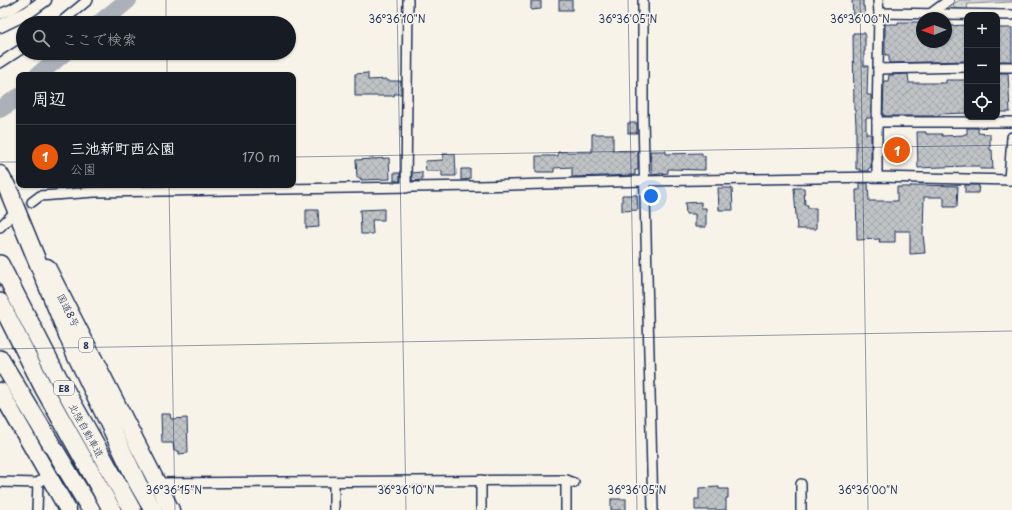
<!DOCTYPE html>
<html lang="ja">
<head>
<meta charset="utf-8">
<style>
  :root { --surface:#171b24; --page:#242831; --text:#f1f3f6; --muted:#9ea1a6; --line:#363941; --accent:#ea580c }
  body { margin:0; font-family:"Playpen Sans","Klee One",sans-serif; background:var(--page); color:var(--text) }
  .controls { position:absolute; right:12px; top:12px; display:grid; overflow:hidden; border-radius:8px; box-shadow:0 1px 3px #0004 }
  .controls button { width:36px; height:36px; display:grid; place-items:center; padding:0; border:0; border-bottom:1px solid var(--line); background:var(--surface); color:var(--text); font:20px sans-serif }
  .compass { position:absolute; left:916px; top:12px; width:36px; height:36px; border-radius:50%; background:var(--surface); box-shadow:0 1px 3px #0004; rotate:269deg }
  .you { position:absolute; left:651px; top:196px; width:14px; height:14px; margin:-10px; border:3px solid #fff; border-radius:50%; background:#1a73e8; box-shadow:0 0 0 6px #1a73e833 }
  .badge { display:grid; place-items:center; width:26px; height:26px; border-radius:50%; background:var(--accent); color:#fff; font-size:13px; font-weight:700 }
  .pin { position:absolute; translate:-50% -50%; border:2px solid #fff; box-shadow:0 1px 4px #0006 }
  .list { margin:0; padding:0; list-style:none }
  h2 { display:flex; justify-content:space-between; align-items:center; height:52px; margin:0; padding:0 16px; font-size:17px }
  h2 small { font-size:13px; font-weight:400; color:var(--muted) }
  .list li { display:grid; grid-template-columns:26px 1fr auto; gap:12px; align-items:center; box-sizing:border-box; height:64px; padding:0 16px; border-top:1px solid var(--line) }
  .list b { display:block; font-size:15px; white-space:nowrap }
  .list p { margin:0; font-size:13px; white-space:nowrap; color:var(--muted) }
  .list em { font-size:13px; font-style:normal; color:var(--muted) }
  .icon { flex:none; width:22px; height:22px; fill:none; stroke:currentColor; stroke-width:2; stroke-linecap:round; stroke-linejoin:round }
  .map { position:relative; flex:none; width:1012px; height:510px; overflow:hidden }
  .search { position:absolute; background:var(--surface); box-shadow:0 1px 3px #0004; left:16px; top:16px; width:280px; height:44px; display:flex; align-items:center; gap:10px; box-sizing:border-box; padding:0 14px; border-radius:22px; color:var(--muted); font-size:15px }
  .panel { position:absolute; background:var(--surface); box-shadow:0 1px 3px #0004; left:16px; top:72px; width:280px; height:116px; border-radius:8px }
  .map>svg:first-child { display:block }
  .forest { fill:url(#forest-crowns); stroke:#798299 }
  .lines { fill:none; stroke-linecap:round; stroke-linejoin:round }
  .river { stroke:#acb0b9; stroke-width:18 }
  .building { fill:url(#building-cross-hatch); stroke:#1b2f5e }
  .minor-tunnel { stroke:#cbcccc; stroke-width:9; stroke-dasharray:9 4.5; stroke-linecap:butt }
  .minor-casing { stroke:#1b2f5e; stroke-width:12 }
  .tertiary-casing { stroke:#1b2f5e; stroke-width:15 }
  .trunk-casing { stroke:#1b2f5e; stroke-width:19 }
  .motorway-casing { stroke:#1b2f5e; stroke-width:20 }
  .minor { stroke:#f7f3e8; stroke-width:9 }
  .tertiary { stroke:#f7f3e8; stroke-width:12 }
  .trunk { stroke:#f7f3e8; stroke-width:16 }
  .motorway { stroke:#f7f3e8; stroke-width:17 }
  .ticks { fill:none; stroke:#1b2f5e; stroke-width:1; stroke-opacity:0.45 }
  .labels { text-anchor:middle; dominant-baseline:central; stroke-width:3; stroke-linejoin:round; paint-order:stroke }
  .shield { fill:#f7f3e8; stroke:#5d6a87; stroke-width:1 }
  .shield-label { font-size:9px; font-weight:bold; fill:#1b2f5e }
  .street-label { font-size:10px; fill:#1b2f5e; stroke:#f7f3e8 }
  .ticks-label { font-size:10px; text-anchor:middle; fill:#1b2f5e; stroke:#f7f3e8; stroke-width:3; stroke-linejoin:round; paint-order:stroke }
</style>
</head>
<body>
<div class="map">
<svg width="1012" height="510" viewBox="0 0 1012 510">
  <defs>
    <pattern id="forest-crowns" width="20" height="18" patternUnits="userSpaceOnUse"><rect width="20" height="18" fill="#d7d6d4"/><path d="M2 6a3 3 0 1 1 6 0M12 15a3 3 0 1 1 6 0" fill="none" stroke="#b8b8b8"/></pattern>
    <pattern id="building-cross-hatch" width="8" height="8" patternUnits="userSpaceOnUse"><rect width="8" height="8" fill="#c0c3c5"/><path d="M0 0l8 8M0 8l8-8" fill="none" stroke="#a4a8ac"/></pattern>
  </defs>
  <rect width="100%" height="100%" fill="#f7f3e8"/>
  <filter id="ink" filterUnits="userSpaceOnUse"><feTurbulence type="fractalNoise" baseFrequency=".025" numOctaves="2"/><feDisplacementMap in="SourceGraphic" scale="8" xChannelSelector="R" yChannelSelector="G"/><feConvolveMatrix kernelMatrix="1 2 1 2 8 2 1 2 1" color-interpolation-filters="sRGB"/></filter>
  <g filter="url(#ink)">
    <path class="forest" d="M960 0H1012V2L968 4 967 10 954 8 953 4Z"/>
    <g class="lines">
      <g class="river">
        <path d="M100 23 128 0"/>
        <path d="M38 75 64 53"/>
        <path d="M0 109 19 97"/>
      </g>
    </g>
    <g class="building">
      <rect x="559" y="0" width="13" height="10"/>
      <path d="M852 0H863V6H864L865 17H853Z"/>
      <path d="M531 1H541V9L531 10Z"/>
      <path d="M898 22H922V42H928V44H944V42H946V26L967 25V61L889 63V55H885V24H898Z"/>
      <rect x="997" y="28" width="15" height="33"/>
      <path d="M853 33H865V51H864V66H868L867 95H871V118H866V134H871V167L868 169V171H860V169H856V124L855 110H854Z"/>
      <path d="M368 73V80L387 79V81H401V94H394V96H355V74Z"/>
      <path d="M997 73H1008L1010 112H997Z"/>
      <path d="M908 74 909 83H946V80H967V113L939 114V116H886L883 115 884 81H888L889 75Z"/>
      <rect x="628" y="123" width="9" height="10"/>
      <path d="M967 128H978V133L990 134V150H992L993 169H980V166H965L918 168 917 132H926V134H942V136L964 135V134H967Z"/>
      <path d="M592 134H613V151H638V170H635V175L572 177V167L554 168V172H536V156H558V152H592Z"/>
      <path d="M650 151H666V154L702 153V156H705V170L668 169V173L652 175Z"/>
      <path d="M443 154H455L456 176H442V171H426L425 161 443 160Z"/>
      <path d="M389 158 390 179 361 180V178H357L356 160Z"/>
      <path d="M461 169H470V179L461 180Z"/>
      <path d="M422 172V180L412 181V173Z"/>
      <rect x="394" y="173" width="6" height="8"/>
      <path d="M860 183H868L869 201H897V187H911V186H919V185L958 186 957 207H944V197H924L923 234 925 253 910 254V231H895V242H879L880 239 857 240 856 190H860Z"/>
      <path d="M965 185H979L978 193H965Z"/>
      <path d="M718 188H732L733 210H719Z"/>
      <path d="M794 188H804L805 205H808V208H816V229H797Z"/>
      <path d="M622 195H637L638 210 622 211Z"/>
      <path d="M701 202V208H706V227H695V214H686L685 203Z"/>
      <path d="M384 209V220H372L373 234H361L360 210Z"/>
      <path d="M306 210H318L319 227 306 228Z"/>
      <path d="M161 414H170L171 419 187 418 188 453 179 454V451H174L173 443H162Z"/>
      <path d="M719 487V489H728V498H726V510H695V499H699V488Z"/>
      <rect x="611" y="499" width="15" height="11"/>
    </g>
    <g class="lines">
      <path class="minor-tunnel" d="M14 214 32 202"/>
      <g class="minor-casing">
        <g id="minor">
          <path d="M643 0V119L653 510"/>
          <path d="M879 13 1012 15"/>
          <path d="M0 14 12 9 26 0"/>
          <path d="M930 14 949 0"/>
          <path d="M60 23 88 0"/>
          <path d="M0 63 23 48"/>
          <path d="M997 67H1012"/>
          <path d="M878 69 967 67"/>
          <path d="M877 122H1012"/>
          <path d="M877 177V122L879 13 878 0"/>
          <path d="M1009 180 1012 137"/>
          <path d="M406 188 408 0"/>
          <path d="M32 202 40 196 95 192 479 186 644 181 877 177 1012 180"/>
          <path d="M0 227 11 216"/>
          <path d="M0 482 38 483 47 475"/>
          <path d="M157 483 566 480 574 483"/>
          <path d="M801 484V510"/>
          <path d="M37 510 38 483"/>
          <path d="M334 510V482"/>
          <path d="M481 510V480"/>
          <path d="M566 510V480"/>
        </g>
      </g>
      <g class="tertiary-casing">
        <path id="tertiary" d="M0 26 27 13 45 0"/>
      </g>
      <g class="trunk-casing">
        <g id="trunk">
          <path d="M0 174 12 196"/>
          <path d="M47 267 171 510"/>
          <path d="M0 391 68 510"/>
        </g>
      </g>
      <g class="motorway-casing">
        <g id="motorway">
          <path d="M6 185 75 353 138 484 153 510"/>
          <path d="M0 264 58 377 132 510"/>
          <path d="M0 302 43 387 112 510"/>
          <path d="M0 359 91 510"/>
        </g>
      </g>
      <use href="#minor" class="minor"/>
      <use href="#tertiary" class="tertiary"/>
      <use href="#trunk" class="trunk"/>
      <use href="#motorway" class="motorway"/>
    </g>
  </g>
  <path class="ticks" d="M166 0V23M397 0 406 510M628 0 637 510M860 0 868 510M167 53V75M293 157 1012 145M0 162H19M169 185 175 510M0 349 1012 331"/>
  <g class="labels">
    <g class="shield">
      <rect x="79" y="338" width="14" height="14" rx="3"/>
      <rect x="54" y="381" width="20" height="14" rx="3"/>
    </g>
    <g class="shield-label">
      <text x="86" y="345">8</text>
      <text x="64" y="388">E8</text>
    </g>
    <g class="street-label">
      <text transform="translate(69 310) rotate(63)">国道8号</text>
      <text transform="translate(87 430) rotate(61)">北陸自動車道</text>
    </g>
  </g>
  <g class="ticks-label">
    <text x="397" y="23">36°36'10"N</text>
    <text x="628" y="23">36°36'05"N</text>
    <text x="860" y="23">36°36'00"N</text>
    <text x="174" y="494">36°36'15"N</text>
    <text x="406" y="494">36°36'10"N</text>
    <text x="637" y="494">36°36'05"N</text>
    <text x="868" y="494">36°36'00"N</text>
  </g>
</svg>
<div class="controls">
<button>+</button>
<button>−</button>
<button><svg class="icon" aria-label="locate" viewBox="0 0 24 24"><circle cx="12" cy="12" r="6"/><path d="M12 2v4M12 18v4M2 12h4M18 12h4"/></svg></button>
</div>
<svg class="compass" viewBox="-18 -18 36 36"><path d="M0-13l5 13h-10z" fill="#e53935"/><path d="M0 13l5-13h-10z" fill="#9ea1a6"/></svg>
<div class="you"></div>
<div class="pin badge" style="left:897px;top:150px">1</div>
<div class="search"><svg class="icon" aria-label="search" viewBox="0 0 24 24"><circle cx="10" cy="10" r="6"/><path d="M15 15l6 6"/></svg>ここで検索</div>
<section class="panel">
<h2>周辺<small></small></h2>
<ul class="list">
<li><span class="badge">1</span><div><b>三池新町西公園</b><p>公園</p></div><em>170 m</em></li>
</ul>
</section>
</div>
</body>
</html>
